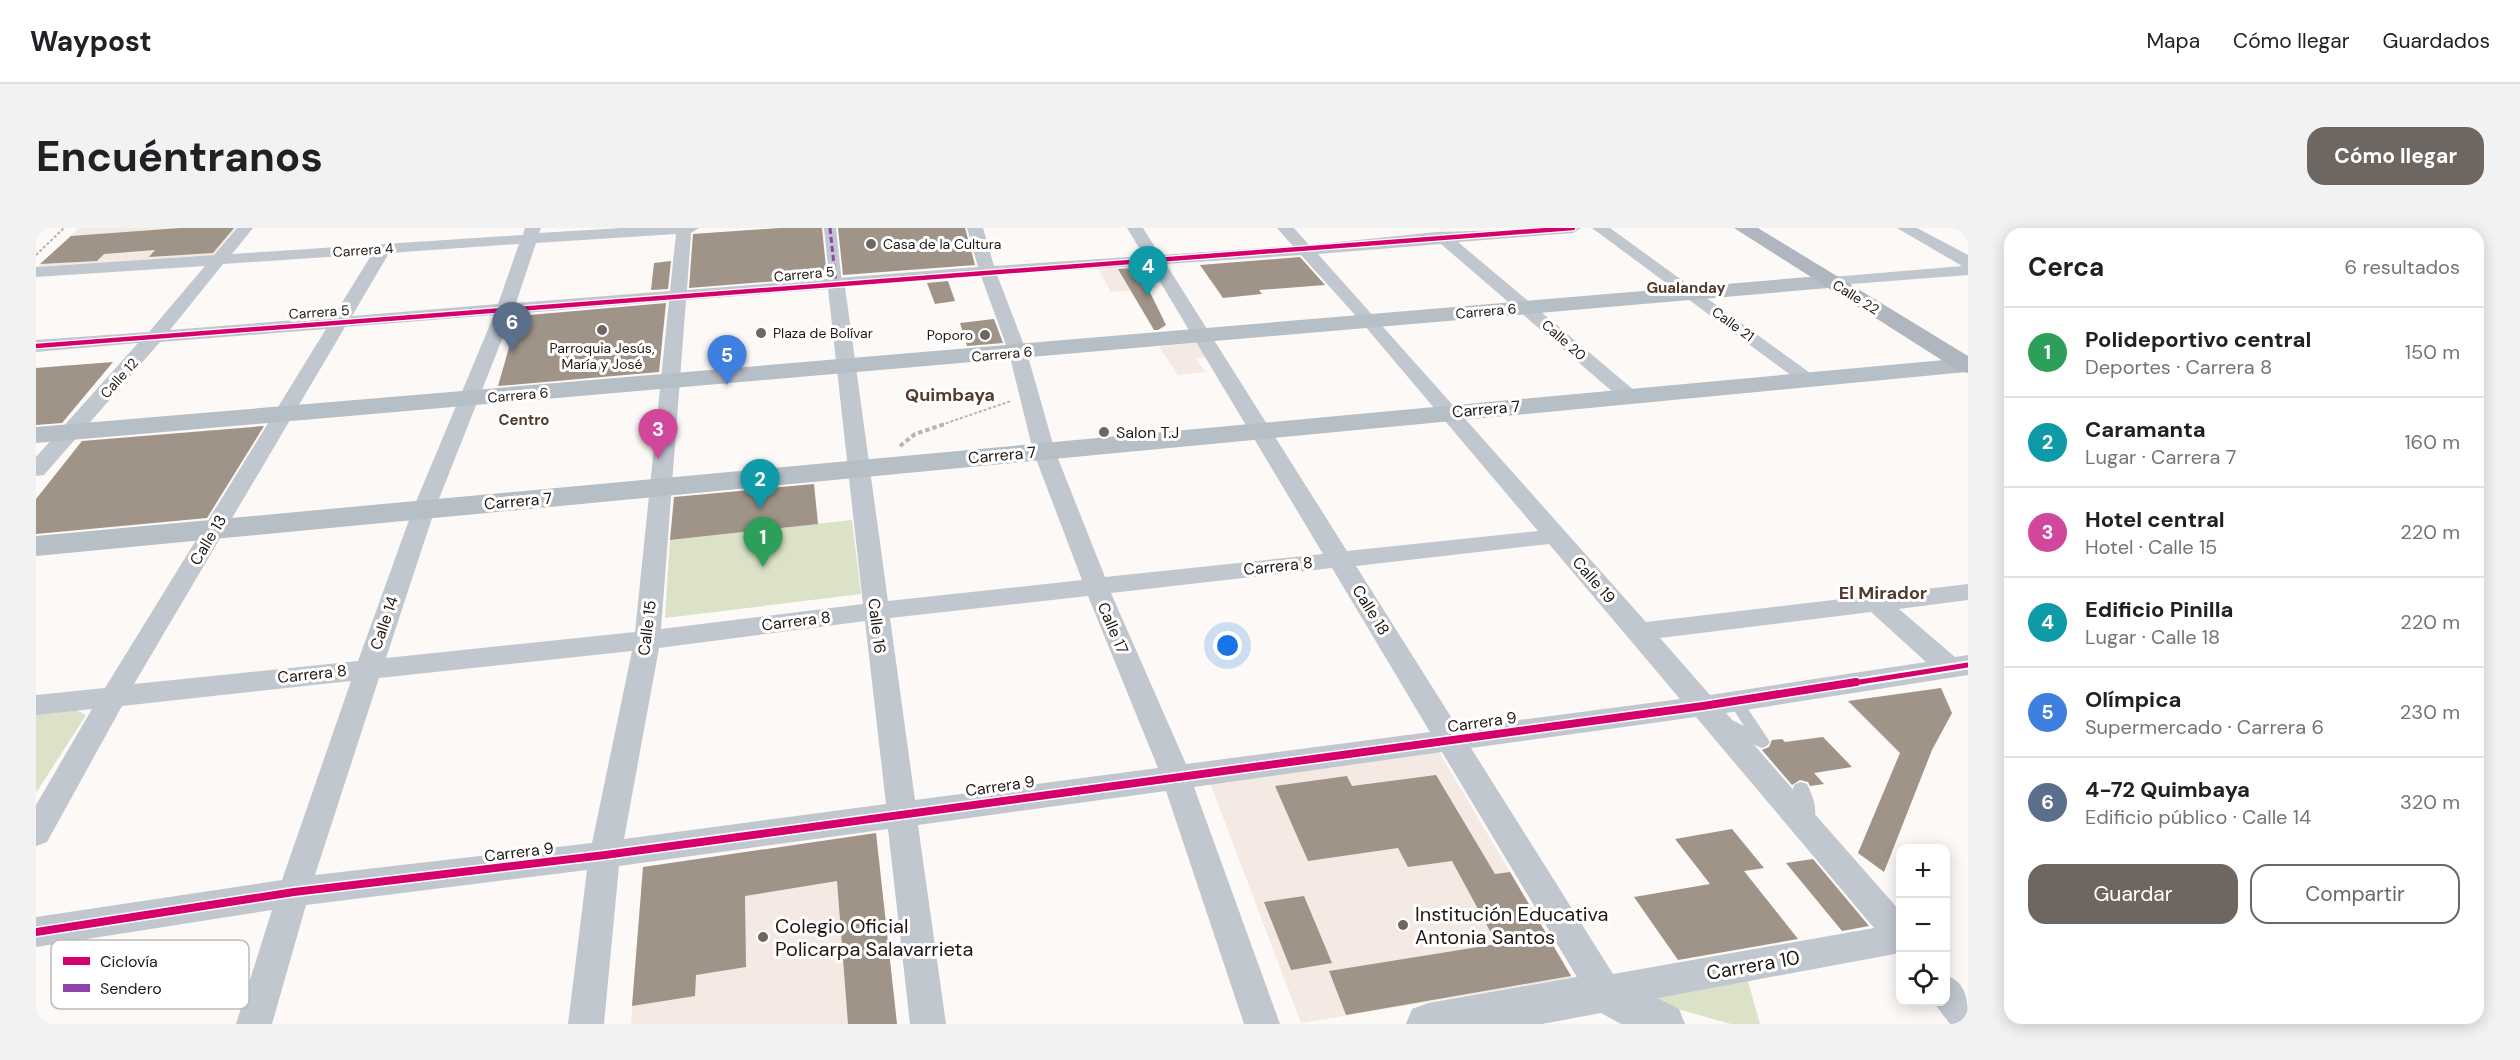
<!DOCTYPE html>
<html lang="es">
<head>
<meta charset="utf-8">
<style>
  :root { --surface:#fff; --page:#f2f2f2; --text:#202124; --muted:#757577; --line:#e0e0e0; --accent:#6e6761 }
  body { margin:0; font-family:"DM Sans",sans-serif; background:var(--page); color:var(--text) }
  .controls { position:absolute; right:18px; bottom:18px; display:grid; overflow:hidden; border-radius:12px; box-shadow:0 3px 15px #0003 }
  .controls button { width:54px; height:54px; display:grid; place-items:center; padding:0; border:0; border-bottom:2px solid var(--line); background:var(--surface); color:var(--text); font:30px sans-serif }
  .you { position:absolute; left:1192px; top:418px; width:21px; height:21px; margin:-15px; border:4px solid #fff; border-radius:50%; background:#1a73e8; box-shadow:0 0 0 9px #1a73e833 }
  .badge { display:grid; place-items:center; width:39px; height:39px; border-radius:50%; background:var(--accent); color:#fff; font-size:20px; font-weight:700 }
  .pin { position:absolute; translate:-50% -50px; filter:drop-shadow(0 2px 3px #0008) }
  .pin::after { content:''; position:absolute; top:32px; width:21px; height:18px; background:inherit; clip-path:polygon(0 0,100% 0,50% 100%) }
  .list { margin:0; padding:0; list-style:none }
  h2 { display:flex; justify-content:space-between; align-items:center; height:78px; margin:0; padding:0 24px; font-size:26px }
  h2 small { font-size:20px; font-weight:400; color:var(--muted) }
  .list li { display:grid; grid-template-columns:39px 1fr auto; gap:18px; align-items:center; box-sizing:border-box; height:90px; padding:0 24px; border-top:2px solid var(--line) }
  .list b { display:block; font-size:22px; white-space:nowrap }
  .list p { margin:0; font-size:20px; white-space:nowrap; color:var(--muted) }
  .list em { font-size:20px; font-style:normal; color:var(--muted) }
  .actions { display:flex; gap:12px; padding:18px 24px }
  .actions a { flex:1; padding:14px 0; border:2px solid var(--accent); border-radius:18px; text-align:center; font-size:21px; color:var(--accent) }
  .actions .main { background:var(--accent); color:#fff }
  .icon { flex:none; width:33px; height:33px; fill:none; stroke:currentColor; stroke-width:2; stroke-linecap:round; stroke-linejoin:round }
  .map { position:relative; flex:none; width:1932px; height:796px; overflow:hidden; border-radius:18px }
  header { display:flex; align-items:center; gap:36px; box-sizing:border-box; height:84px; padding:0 30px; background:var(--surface); border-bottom:2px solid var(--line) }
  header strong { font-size:28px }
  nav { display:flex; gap:33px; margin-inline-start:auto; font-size:21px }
  .intro { display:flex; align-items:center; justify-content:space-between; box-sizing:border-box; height:144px; padding:0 36px }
  h1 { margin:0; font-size:42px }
  .button { padding:15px 27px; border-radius:18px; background:var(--accent); color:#fff; font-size:21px; font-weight:700 }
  main { display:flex; gap:36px; padding:0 36px }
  aside { flex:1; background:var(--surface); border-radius:18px; box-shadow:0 3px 15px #0003 }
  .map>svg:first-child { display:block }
  .built { fill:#f4eae3 }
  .green { fill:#dbe2c8 }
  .building { fill:#a09388 }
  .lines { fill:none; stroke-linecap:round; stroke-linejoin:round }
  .path-far1 { stroke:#b2b5b9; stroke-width:2; stroke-dasharray:3 2; stroke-linecap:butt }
  .path { stroke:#b2b5b9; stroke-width:4; stroke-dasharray:4.5 3; stroke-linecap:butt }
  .service { fill:#c1c7cf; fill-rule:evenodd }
  .pedestrian { fill:#c1c7cf; fill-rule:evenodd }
  .minor { fill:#c1c7cf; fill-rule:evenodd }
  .tertiary { fill:#c1c7cf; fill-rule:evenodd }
  .secondary { fill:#b6bec6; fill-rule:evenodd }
  .primary { fill:#afb6c0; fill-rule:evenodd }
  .quiet { stroke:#8e44ad; stroke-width:3; stroke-dasharray:6 3; stroke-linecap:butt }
  .cycleway-far2-casing { stroke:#fff; stroke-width:7 }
  .cycleway-far1-casing { stroke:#fff; stroke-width:9 }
  .cycleway-casing { stroke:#fff; stroke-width:11 }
  .cycleway-far2 { stroke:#d6006c; stroke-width:4.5 }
  .cycleway-far1 { stroke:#d6006c; stroke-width:5 }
  .cycleway { stroke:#d6006c; stroke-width:8 }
  .poi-dot { fill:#6e6761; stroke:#fff; stroke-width:2 }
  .labels { text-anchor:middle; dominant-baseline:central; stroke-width:6; stroke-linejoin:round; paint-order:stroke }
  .far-poi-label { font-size:14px; fill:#221811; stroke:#fff; text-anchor:start }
  .far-street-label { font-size:14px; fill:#221811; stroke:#fff }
  .far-neighbourhood-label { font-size:15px; font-weight:bold; fill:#523b2a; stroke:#fff }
  .street-label { font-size:16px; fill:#221811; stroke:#fff }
  .poi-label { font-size:16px; fill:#221811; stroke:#fff; text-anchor:start }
  .far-district-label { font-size:18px; font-weight:bold; fill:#523b2a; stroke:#fff }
  .neighbourhood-label { font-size:18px; font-weight:bold; fill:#523b2a; stroke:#fff }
  .near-poi-label { font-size:20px; fill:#221811; stroke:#fff; text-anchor:start }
  .near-street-label { font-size:20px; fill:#221811; stroke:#fff }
  .key { fill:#fff; stroke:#bdbab8; stroke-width:1.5 }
  .key-label { font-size:16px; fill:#221811 }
</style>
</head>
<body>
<header>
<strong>Waypost</strong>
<nav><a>Mapa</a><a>Cómo llegar</a><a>Guardados</a></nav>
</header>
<div class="intro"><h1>Encuéntranos</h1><a class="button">Cómo llegar</a></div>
<main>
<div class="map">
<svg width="1932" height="796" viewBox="0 0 1932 796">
  <rect width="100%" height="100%" fill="#fcf9f6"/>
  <g class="built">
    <path d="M43 0H200L178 27 1 39Z"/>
    <path d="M1108 36 1122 60 1075 64 1062 40Z"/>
    <path d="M1161 114 1171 129 1160 131 1169 144 1142 147 1123 119Z"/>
    <path d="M1403 524 1537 750 1265 795 1174 555Z"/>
    <path d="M840 605 861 796H595L607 639Z"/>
  </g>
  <g class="green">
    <path d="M816 292 825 366 629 390 634 312Z"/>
    <path d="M36 480 50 487 0 565V485Z"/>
    <path d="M1711 750 1724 796H1695L1613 773 1610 766Z"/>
  </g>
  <g class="building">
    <path d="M144 0H198L177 25 113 29 119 22 68 26 61 33 4 36 35 8Z"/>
    <path d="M744 0H786L791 49 653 60 657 6Z"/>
    <path d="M802 0H929L939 37 807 47Z"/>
    <path d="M1264 29 1289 57 1223 62 1226 66 1187 70 1164 37Z"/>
    <path d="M635 33 632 61 615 62 618 35Z"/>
    <path d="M1100 40 1099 46 1106 48 1130 97 1122 102H1118L1082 41Z"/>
    <path d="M912 53 919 73 899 76 891 55Z"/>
    <path d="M630 75 623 144 462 158 482 88Z"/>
    <path d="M958 91 967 115 931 118 924 95Z"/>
    <path d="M77 134 26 195 0 197V140Z"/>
    <path d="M228 198 171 290 0 306V271L46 213Z"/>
    <path d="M778 256 782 296 634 312 638 269Z"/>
    <path d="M1905 460 1916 485 1896 522 1848 644 1822 625 1864 525 1812 473Z"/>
    <path d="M1787 509 1816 539 1778 545 1788 556 1774 558 1772 554 1764 552 1756 557 1726 522 1733 519 1736 512 1746 511 1749 514Z"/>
    <path d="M1400 547 1459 646 1474 644 1535 748 1310 787 1293 743 1461 716 1416 633 1372 639 1362 620 1272 633 1239 558 1311 548 1316 558Z"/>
    <path d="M1696 601 1728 640 1708 643 1762 711 1642 732 1598 669 1674 656 1639 611Z"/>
    <path d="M840 605 861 796H812L801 653 709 668 710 739 660 747 659 768 596 778 607 639Z"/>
    <path d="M1777 631 1833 698 1806 703 1750 635Z"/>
    <path d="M1268 668 1296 735 1255 742 1228 674Z"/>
  </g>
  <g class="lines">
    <g class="path-far1">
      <path d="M0 27 28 0"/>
      <path d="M905 197 975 173"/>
    </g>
    <path class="path" d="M864 218 879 206 909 196"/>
    <g class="service">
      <path d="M1104 40 1127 42 1131 45 1127 48 1101 45 1100 43Z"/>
      <path d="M1699 468 1704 469 1734 514 1731 518 1726 520 1721 518 1683 498 1681 494 1683 490 1688 488 1708 498 1692 473 1694 469Z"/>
      <path d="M1765 554 1771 556C1778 570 1783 585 1776 600L1770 602 1764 600 1762 595 1764 580 1757 560 1759 556Z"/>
    </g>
    <path class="pedestrian" d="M788 0H800L806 56 800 60 794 56Z"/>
    <g class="minor">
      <path d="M201 0H217L196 26 487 7 489 0H505L503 5 585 0H663L655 5 651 62 942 39 931 0H947L958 38 1108 28 1091 0H1107L1124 27 1257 18 1241 0H1258L1273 17 1401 4 1545 0 1537 5 1422 14 1599 163 1602 167 1599 171H1585L1405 16 1282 26 1610 394 1932 356V372L1863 381 1919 429 1932 427V447L1690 485 1864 683V725L1569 780 1557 776 1406 524 1158 559 1244 796H1208L1130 563 882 597 910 796H874L852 601 583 638 568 796H532L551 642 270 677 236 796H200L236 682 0 719V689L246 652 315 453 86 478 11 614 0 618V577L56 481 0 487V467L69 460 290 101 124 114 8 247 0 248V229L102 115 0 124V112L113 104 169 38 0 49V39L178 27ZM640 6 634 63 480 75 500 15ZM483 16 462 76 316 88 353 25ZM336 26 297 89 134 102 187 36ZM1265 27 1328 97 1502 303 1311 323 1130 36ZM1114 37 1287 326 1069 349 1019 223 991 125 961 47ZM945 48 973 125 997 223 1046 352 852 373 809 59ZM792 61 827 376 625 401 650 72ZM633 73 599 404 350 430 399 281 476 86ZM458 87 377 281 322 433 98 456 309 99ZM1513 316 1644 471 1422 500 1320 338ZM1296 340 1394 504 1150 536 1075 365ZM1052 368 1122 540 879 572 854 390ZM1835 384 1890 434 1674 467 1624 410ZM829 393 850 576 588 611 623 420ZM596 423 556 615 279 647 343 450ZM1660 489 1838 700 1577 746 1435 520Z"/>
      <path d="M1556 0H1574L1781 150 1771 156 1764 154Z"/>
      <path d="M1861 0H1881L1932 27V47L1790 58 1788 54 1796 49 1926 38Z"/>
      <path d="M1910 747C1932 756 1932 773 1932 796H1914L1898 775 1910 774Z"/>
    </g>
    <path class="tertiary" d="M1569 744 1643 781 1649 796H1585L1565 785 1506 796H1370L1376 781 1392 775Z"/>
    <g class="secondary">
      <path d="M1796 47 1804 49 1807 54 1804 59 0 215V199Z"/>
      <path d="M1930 130V144L0 328V308Z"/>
    </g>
    <path class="primary" d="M1698 0H1722L1932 128V145L1923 143Z"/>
    <path class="quiet" d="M794 0 800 56"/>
    <g class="cycleway-far2-casing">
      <path id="cycleway-far2" d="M0 118 1537 0"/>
    </g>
    <g class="cycleway-far1-casing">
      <path id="cycleway-far1" d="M1811 456 1932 437"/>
    </g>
    <g class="cycleway-casing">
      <path id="cycleway" d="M0 704 258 664 569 627 1667 478 1820 454"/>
    </g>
    <use href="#cycleway-far2" class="cycleway-far2"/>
    <use href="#cycleway-far1" class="cycleway-far1"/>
    <use href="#cycleway" class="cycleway"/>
  </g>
  <g class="poi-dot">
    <circle cx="835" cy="16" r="6"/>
    <circle cx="566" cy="102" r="6"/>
    <circle cx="725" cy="105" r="6"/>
    <circle cx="949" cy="107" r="6"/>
    <circle cx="1068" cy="204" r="6"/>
    <circle cx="1367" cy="697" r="6"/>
    <circle cx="727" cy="709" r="6"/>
  </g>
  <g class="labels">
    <g class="far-poi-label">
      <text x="847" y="16">Casa de la Cultura</text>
      <text x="737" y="105">Plaza de Bolívar</text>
      <text x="937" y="107" text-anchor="end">Poporo</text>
      <text x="566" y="120" text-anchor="middle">Parroquia Jesús,<tspan x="566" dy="16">María y José</tspan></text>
    </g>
    <g class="far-street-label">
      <text transform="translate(327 22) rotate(-4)">Carrera 4</text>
      <text transform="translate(768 46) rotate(-5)">Carrera 5</text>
      <text transform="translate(1820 69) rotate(32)">Calle 22</text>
      <text transform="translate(1450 83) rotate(-5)">Carrera 6</text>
      <text transform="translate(283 84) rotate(-4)">Carrera 5</text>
      <text transform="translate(1697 96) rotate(36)">Calle 21</text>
      <text transform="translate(1528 112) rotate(41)">Calle 20</text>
      <text transform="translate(966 126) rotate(-5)">Carrera 6</text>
      <text transform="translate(83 150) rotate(-48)">Calle 12</text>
      <text transform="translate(482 167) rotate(-5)">Carrera 6</text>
    </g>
    <g class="far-neighbourhood-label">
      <text x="1650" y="60">Gualanday</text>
      <text x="488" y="192">Centro</text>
    </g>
    <g class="street-label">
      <text transform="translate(1450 181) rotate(-5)">Carrera 7</text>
      <text transform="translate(966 227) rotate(-5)">Carrera 7</text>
      <text transform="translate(482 273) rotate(-5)">Carrera 7</text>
      <text transform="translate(172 312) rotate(-59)">Calle 13</text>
      <text transform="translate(1242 338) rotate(-6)">Carrera 8</text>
      <text transform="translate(1558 352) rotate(49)">Calle 19</text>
      <text transform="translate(1335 382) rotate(58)">Calle 18</text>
      <text transform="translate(760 393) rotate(-7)">Carrera 8</text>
      <text transform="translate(348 395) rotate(-71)">Calle 14</text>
      <text transform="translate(841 398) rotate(83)">Calle 16</text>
      <text transform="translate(611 400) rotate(-83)">Calle 15</text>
      <text transform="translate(1077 400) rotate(67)">Calle 17</text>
      <text transform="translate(276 446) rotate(-6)">Carrera 8</text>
      <text transform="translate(1446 494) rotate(-8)">Carrera 9</text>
      <text transform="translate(964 558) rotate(-8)">Carrera 9</text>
      <text transform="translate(483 624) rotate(-7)">Carrera 9</text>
    </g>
    <g class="poi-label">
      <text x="1080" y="204">Salon T.J</text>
    </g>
    <g class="far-district-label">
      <text x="914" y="167">Quimbaya</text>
    </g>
    <g class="neighbourhood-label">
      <text x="1847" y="365">El Mirador</text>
    </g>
    <g class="near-poi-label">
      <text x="1379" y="686">Institución Educativa<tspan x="1379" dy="23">Antonia Santos</tspan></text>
      <text x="739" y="698">Colegio Oficial<tspan x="739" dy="23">Policarpa Salavarrieta</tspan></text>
    </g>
    <g class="near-street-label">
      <text transform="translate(1717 737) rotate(-10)">Carrera 10</text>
    </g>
  </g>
  <rect x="15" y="712" width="198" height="69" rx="9" class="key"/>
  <rect x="27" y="729" width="27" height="8" fill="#d6006c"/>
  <rect x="27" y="756" width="27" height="8" fill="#8e44ad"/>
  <g class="key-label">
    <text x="64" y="739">Ciclovía</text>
    <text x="64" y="766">Sendero</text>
  </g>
</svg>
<div class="controls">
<button>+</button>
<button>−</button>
<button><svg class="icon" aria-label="locate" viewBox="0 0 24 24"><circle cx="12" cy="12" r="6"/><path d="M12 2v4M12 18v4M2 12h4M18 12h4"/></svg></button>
</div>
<div class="you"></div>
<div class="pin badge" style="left:727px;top:339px;background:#2e9e5b">1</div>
<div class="pin badge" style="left:724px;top:281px;background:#0f9aa8">2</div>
<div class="pin badge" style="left:622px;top:231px;background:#d1479c">3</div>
<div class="pin badge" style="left:1112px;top:68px;background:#0f9aa8">4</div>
<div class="pin badge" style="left:691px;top:157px;background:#3f7fe0">5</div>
<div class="pin badge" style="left:476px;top:124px;background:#5c6f8a">6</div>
</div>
<aside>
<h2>Cerca<small>6 resultados</small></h2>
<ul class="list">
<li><span class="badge" style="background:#2e9e5b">1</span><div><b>Polideportivo central</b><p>Deportes · Carrera 8</p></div><em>150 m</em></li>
<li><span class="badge" style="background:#0f9aa8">2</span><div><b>Caramanta</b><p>Lugar · Carrera 7</p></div><em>160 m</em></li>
<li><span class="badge" style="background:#d1479c">3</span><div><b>Hotel central</b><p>Hotel · Calle 15</p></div><em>220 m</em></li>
<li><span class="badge" style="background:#0f9aa8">4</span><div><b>Edificio Pinilla</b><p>Lugar · Calle 18</p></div><em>220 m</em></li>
<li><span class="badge" style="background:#3f7fe0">5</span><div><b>Olímpica</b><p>Supermercado · Carrera 6</p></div><em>230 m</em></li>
<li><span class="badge" style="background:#5c6f8a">6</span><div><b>4-72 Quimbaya</b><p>Edificio público · Calle 14</p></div><em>320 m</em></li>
</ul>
<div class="actions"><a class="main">Guardar</a><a>Compartir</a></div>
</aside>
</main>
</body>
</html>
